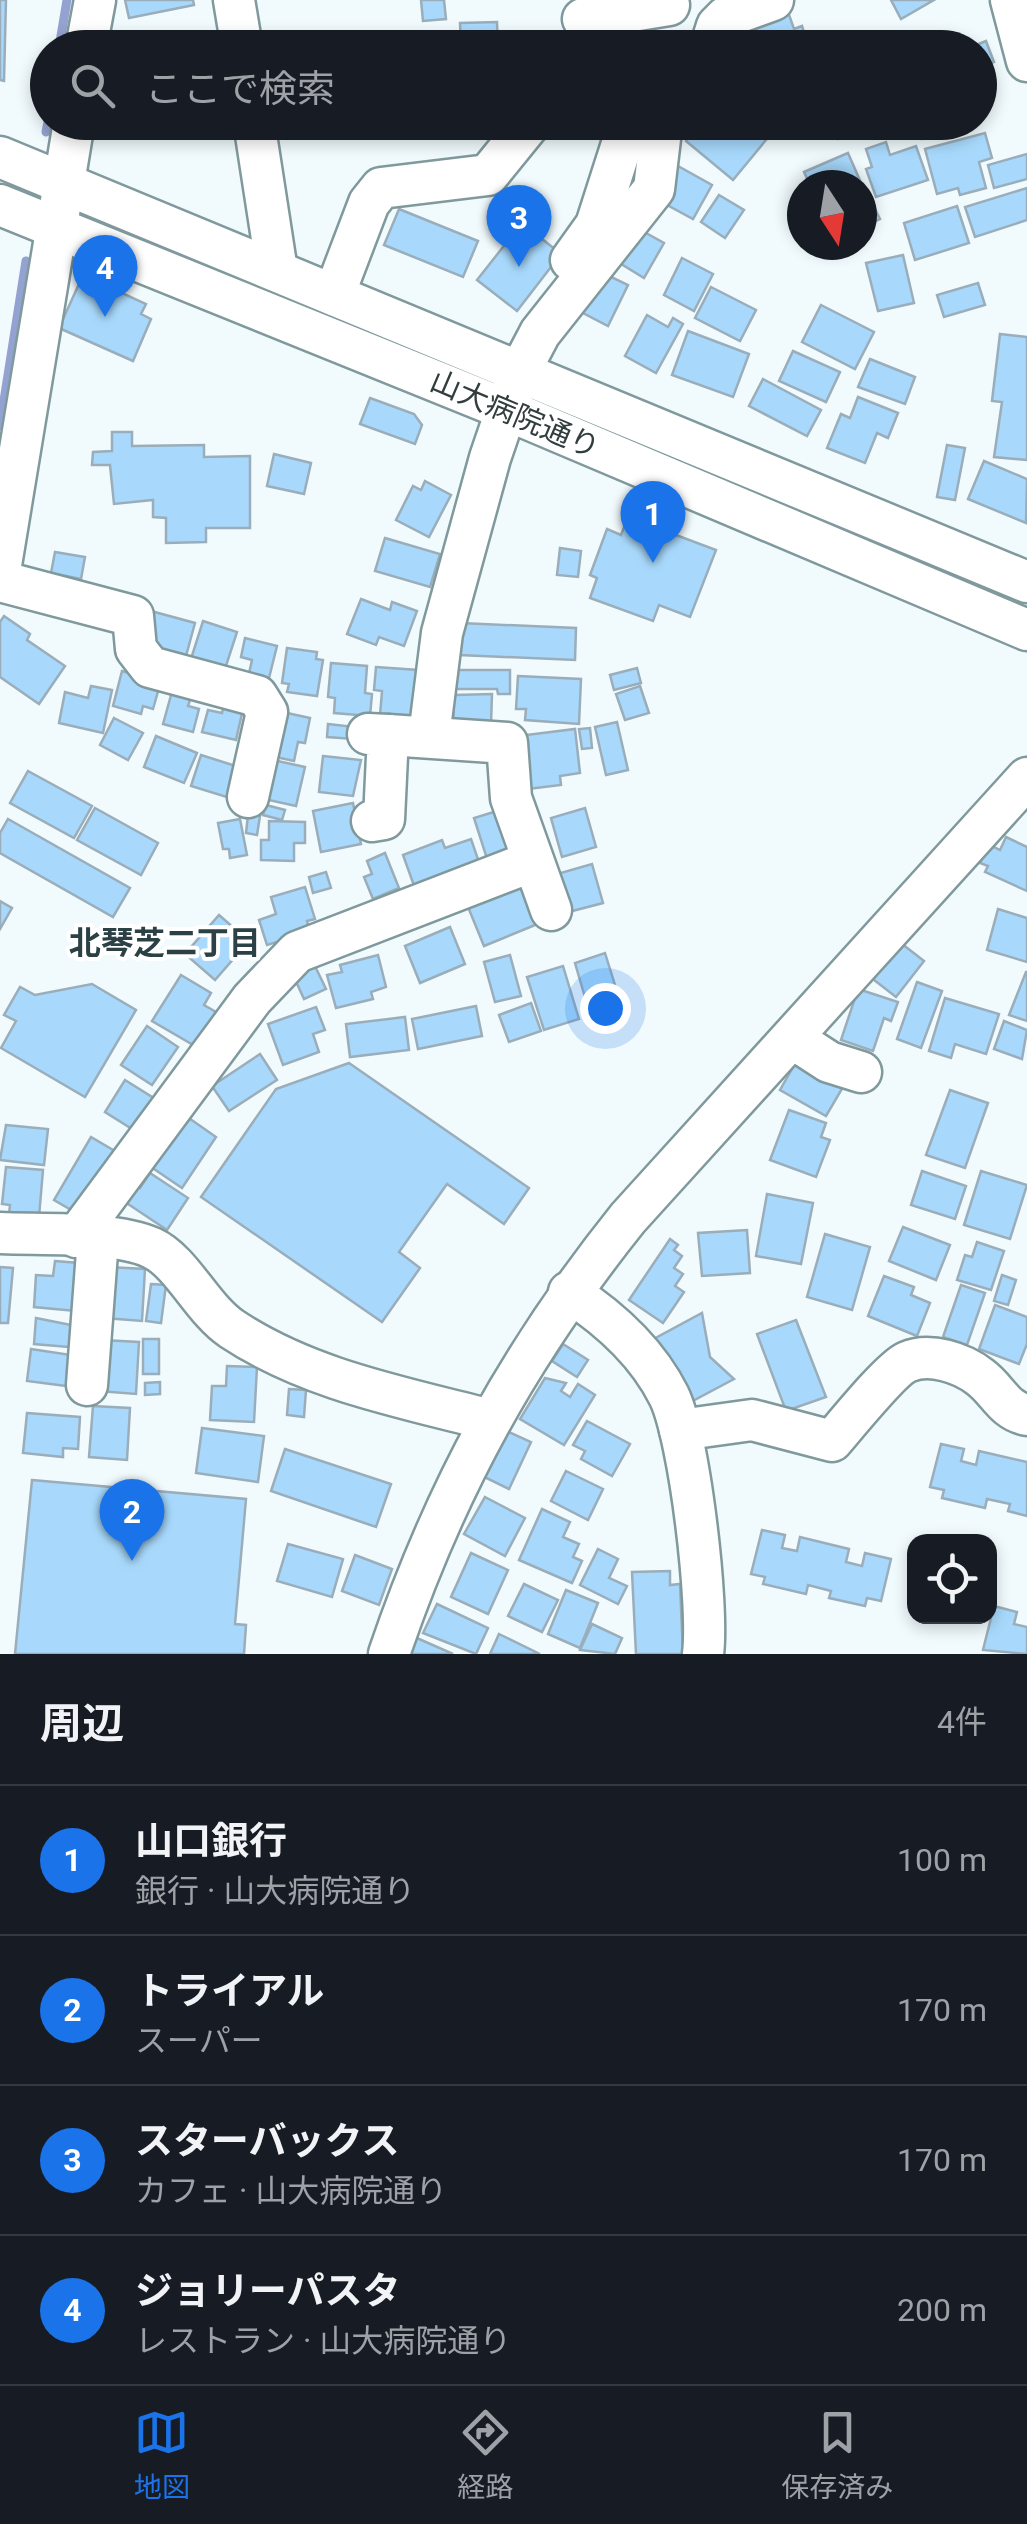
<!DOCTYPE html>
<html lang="ja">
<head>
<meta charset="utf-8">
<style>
  :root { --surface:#171b24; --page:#242831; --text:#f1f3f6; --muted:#9ea1a6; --line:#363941; --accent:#1a73e8 }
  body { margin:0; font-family:Roboto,"Noto Sans JP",sans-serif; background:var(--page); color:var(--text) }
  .controls { position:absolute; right:30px; bottom:30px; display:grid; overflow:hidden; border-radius:20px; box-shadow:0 5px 15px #0003 }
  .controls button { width:90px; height:90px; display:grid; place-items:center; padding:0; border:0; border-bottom:2px solid var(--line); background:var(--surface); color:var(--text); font:50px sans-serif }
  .compass { position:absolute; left:787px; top:170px; width:90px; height:90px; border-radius:50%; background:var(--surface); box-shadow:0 5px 15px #0003; rotate:168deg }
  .you { position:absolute; left:605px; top:1008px; width:35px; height:35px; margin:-25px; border:8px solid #fff; border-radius:50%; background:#1a73e8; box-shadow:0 0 0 15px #1a73e833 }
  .badge { display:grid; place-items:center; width:65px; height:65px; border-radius:50%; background:var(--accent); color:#fff; font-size:32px; font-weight:700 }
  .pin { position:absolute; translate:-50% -82px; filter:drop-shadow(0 2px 5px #0008) }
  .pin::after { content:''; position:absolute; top:52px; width:35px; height:30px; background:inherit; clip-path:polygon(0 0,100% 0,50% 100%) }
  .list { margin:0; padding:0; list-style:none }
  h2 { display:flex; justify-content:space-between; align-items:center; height:130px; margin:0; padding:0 40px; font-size:42px }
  h2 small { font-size:32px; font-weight:400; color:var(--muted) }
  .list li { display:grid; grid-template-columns:65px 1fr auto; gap:30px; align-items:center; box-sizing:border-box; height:150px; padding:0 40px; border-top:2px solid var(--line) }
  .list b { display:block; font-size:38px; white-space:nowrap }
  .list p { margin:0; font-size:32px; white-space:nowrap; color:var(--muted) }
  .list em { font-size:32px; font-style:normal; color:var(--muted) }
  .icon { flex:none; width:55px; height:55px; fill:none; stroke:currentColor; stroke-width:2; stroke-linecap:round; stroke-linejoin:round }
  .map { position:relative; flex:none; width:1027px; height:1654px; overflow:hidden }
  .search { position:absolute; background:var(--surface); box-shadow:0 5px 15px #0003; left:30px; right:30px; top:30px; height:110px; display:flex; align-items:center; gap:25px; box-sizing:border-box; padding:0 35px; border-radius:55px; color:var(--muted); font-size:38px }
  .sheet { height:730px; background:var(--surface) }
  nav { display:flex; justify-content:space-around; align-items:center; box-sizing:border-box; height:140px; border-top:2px solid var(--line); background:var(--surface); font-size:28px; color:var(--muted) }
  nav a { display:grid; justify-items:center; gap:5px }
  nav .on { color:var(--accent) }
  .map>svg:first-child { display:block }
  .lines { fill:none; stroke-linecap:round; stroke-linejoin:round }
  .stream { stroke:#94a2d1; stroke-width:9 }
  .building { fill:#a8d9fc; stroke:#9aadba; stroke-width:2.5 }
  .minor-casing { stroke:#80999d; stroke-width:45 }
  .minor { stroke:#fff; stroke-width:40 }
  .labels { text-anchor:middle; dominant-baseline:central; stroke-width:8; stroke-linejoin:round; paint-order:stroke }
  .street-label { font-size:30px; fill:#323d3e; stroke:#fff }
  .neighbourhood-label { font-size:32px; font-weight:bold; fill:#2b4145; stroke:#fff }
</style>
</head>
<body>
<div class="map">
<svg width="1027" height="1654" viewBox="0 0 1027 1654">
  <rect width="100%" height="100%" fill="#f1fbfd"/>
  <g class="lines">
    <g class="stream">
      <path d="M59 48 67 0"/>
      <path d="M46 132 48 122"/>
      <path d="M0 426 26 261"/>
    </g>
  </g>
  <g class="building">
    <path d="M0 0H6L4 81 0 80Z"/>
    <path d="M125 0H193L194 5 129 18Z"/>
    <path d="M421 0H444L446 19 423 21Z"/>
    <path d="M891 0H934L901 19Z"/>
    <path d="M787 9 794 29 802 26 808 45H751L744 22Z"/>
    <path d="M497 22 498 48H461L460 23Z"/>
    <path d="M986 41 994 62 980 67V48H969Z"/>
    <path d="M94 122H155L153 137Z"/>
    <path d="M701 122H745L766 140 733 180 686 141Z"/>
    <path d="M833 122H889L838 139Z"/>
    <path d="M917 122H955L957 128 922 139Z"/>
    <path d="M985 133 992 158 979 162 986 188 960 195 958 188 937 194 925 149Z"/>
    <path d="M886 142 890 155 916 146 928 180 876 197 866 169 872 167 866 149Z"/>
    <path d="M848 153 869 201 862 204V185H810L804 172Z"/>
    <path d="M1027 154V179L994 188 988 165Z"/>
    <path d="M678 166 712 185 693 219 658 200Z"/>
    <path d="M1027 188V220L975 237 965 207Z"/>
    <path d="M719 195 744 210 725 238 701 222Z"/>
    <path d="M873 205 880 219 862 228V211Z"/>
    <path d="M957 206 969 243 915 260 904 223Z"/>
    <path d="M399 209 478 241 463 277 384 245Z"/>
    <path d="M522 223 561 254 517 311 477 280Z"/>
    <path d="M637 228 664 243 644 278 618 262Z"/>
    <path d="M903 255 914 303 878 311 866 263Z"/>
    <path d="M682 258 713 274 694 311 664 295Z"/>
    <path d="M601 272 628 285 608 326 581 312Z"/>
    <path d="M83 275 146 304 141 314 151 319 133 361 59 328Z"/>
    <path d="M978 283 985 305 944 317 937 295Z"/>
    <path d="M711 287 756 310 740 341 695 318Z"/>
    <path d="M821 305 874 332 855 369 802 342Z"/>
    <path d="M647 315 668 327 673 318 683 324 656 373 625 356Z"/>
    <path d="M688 331 749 354 733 397 672 375Z"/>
    <path d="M1000 334 1027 337V460L994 457 1002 402 992 401Z"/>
    <path d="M793 351 840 372 826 402 779 381Z"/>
    <path d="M870 359 915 377 905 404 858 387Z"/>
    <path d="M763 379 821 410 807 436 749 406Z"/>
    <path d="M858 397 898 413 888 438 877 433 865 463 827 448 841 414 850 418Z"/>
    <path d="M370 398 414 414 422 425 415 444 360 424Z"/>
    <path d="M112 432H132V446L204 445V457L250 456V528H206V542L166 543V518L153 517V500L114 504 110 465H92L93 452 112 451Z"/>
    <path d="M947 445 965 448 955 500 937 497Z"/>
    <path d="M274 454 311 463 304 494 267 486Z"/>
    <path d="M984 461 1027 479 1026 523 968 499Z"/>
    <path d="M425 481 451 495 429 537 396 520 413 486 421 490Z"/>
    <path d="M628 517 716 550 690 617 659 605 653 621 590 598 597 578 590 575 607 529 621 535Z"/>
    <path d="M385 538 440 554 430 587 375 571Z"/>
    <path d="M560 548 581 551 578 577 557 575Z"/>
    <path d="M55 552 85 557 81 579 51 573Z"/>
    <path d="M361 599 390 610 392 602 417 611 404 646 379 637 376 645 347 634Z"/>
    <path d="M151 611 195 623 186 656 149 653Z"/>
    <path d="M4 616 30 634 27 640 65 666 39 704 0 677V622Z"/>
    <path d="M203 621 237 632 224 672 190 662Z"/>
    <path d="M460 623 576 628 575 660 459 655Z"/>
    <path d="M245 638 277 646 268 682 248 678 252 660 241 657Z"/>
    <path d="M287 648 317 652 316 659 323 660 317 696 287 692 289 684 282 683Z"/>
    <path d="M331 663 367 666 365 693 372 694 370 716 334 713 335 698 328 697Z"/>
    <path d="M376 667 418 670 415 718 380 715 382 691 374 690Z"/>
    <path d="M637 668 641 683 614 690 610 675Z"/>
    <path d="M456 670H510V694H498L497 689H456Z"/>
    <path d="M122 671 153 680 159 688 153 709 143 706 141 714 113 706Z"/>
    <path d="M518 676 581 679 579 724 525 720 526 709H516Z"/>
    <path d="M91 686 112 690 103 733 59 723 65 692 88 698Z"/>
    <path d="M640 686 649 713 625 720 616 694Z"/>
    <path d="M173 688 192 694 188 706 199 709 193 732 163 724Z"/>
    <path d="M492 694 491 724 453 734 454 695Z"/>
    <path d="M224 705 243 709 236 740 202 732 208 710 222 713Z"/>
    <path d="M287 713 310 718 305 743 298 742 294 761 267 755 280 720 286 721Z"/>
    <path d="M114 718 143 733 128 760 100 745Z"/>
    <path d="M617 722 628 770 606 775 595 727Z"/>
    <path d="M328 724 355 727 354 739 327 737Z"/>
    <path d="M590 728 592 748 582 749 579 729Z"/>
    <path d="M575 729 580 773 560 776 561 785 519 790 515 755 528 753 526 735Z"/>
    <path d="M156 736 197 753 184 783 144 767Z"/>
    <path d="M201 755 242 768 233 799 191 786Z"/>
    <path d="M323 756 361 760 353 796 319 792Z"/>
    <path d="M264 758 305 767 296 806 255 797Z"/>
    <path d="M28 771 92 806 74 838 10 803Z"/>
    <path d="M353 803 361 844 321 852 313 811Z"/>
    <path d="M266 805 285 810 282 820 263 815Z"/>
    <path d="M95 808 158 843 141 875 77 840Z"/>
    <path d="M507 808 512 857 489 865 474 818Z"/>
    <path d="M585 808 596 847 562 857 551 818Z"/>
    <path d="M248 815 260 816 257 835 246 833Z"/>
    <path d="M8 819 130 888 113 917 0 853V833Z"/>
    <path d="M240 819 247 855 230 858 229 849H223L218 823Z"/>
    <path d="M269 821 305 822V843H294V861L261 860V840H269Z"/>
    <path d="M1006 837 1027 847V891L985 872 988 866 980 863 988 844 1000 850Z"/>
    <path d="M471 839 482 871 417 894 403 855 442 840 445 848Z"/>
    <path d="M385 853 399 888 373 899 364 877 372 874 367 861Z"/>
    <path d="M592 864 603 903 561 914 550 876Z"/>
    <path d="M326 872 331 888 313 893 309 877Z"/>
    <path d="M524 884 540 923 484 946 468 907Z"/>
    <path d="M305 887 315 919 307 921 310 932 267 945 259 920 276 914 271 897Z"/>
    <path d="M0 901 12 908 0 929Z"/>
    <path d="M998 909 1027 918V962L987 950Z"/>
    <path d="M219 915 249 941 215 980 185 954Z"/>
    <path d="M450 927 465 964 420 983 405 946Z"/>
    <path d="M897 940 924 961 896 997 869 976Z"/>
    <path d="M605 953 615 985 604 989 609 1005 589 1011 575 963Z"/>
    <path d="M378 955 386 987 371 992 373 999 336 1008 327 975 342 972 340 965Z"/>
    <path d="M510 955 521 996 495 1002 484 962Z"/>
    <path d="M314 964 326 989 304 999 293 975Z"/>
    <path d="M563 966 579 1019 544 1030 527 977Z"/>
    <path d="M1026 972H1027V1021L1009 1015Z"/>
    <path d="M181 975 211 993 204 1005 216 1012 195 1046 152 1021Z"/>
    <path d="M917 982 942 991 921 1048 897 1039Z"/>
    <path d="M92 984 136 1010 85 1097 1 1048 16 1021 4 1015 20 987 35 995Z"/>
    <path d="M858 989 898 1002 891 1021 884 1018 873 1051 841 1040Z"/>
    <path d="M945 998 999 1014 986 1054 955 1044 951 1058 929 1051Z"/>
    <path d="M531 1003 541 1031 509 1042 499 1015Z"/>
    <path d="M476 1006 482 1036 418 1049 412 1019Z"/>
    <path d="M316 1007 325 1030 313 1034 319 1052 283 1065 268 1024Z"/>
    <path d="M405 1017 409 1050 350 1057 346 1024Z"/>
    <path d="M1004 1021 1027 1030 1022 1059 994 1049Z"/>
    <path d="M147 1026 178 1047 152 1085 121 1065Z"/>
    <path d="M260 1054 277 1080 229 1111 212 1086Z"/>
    <path d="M800 1055 846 1082 826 1116 780 1090Z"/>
    <path d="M349 1063 529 1188 504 1224 447 1184 399 1252 420 1268 382 1322 201 1197 276 1089Z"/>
    <path d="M125 1080 160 1102 140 1134 105 1112Z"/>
    <path d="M950 1090 988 1103 965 1168 926 1155Z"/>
    <path d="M789 1110 826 1123 821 1137 830 1140 816 1177 770 1160Z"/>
    <path d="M186 1116 216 1137 182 1188 151 1167Z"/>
    <path d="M6 1125 48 1129 44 1165 0 1160Z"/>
    <path d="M91 1137 125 1157 87 1219 54 1200Z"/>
    <path d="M6 1167 43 1170 39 1217 9 1214 10 1205 2 1204Z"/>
    <path d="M922 1171 966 1186 955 1219 911 1205Z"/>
    <path d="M981 1171 1027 1185 1010 1239 964 1225Z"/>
    <path d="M150 1173 188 1198 167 1230 122 1200 133 1183 140 1188Z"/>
    <path d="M767 1194 813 1203 801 1264 756 1256Z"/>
    <path d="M903 1227 950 1245 936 1280 889 1261Z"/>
    <path d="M747 1230 750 1273 702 1276 698 1233Z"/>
    <path d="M825 1234 870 1247 852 1310 807 1297Z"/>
    <path d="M670 1239 678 1245 674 1250 682 1256 674 1268 683 1274 675 1286 684 1292 663 1323 629 1300Z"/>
    <path d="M977 1242 1004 1251 991 1290 957 1280 965 1255 972 1257Z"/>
    <path d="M55 1261 79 1263 75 1311 34 1307 36 1275 53 1276Z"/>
    <path d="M0 1267 13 1268 8 1323H0Z"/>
    <path d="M108 1267 145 1269 142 1321 105 1318Z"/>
    <path d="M1002 1275 1016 1280 1008 1305 994 1301Z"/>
    <path d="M884 1276 914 1287 911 1295 930 1303 917 1336 868 1316Z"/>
    <path d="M151 1284 166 1285 161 1323 146 1321Z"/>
    <path d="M961 1285 985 1293 967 1345 943 1337Z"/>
    <path d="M995 1305 1027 1317V1344L1019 1364 979 1349Z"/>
    <path d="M702 1313 710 1357 734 1379 685 1405 650 1341Z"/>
    <path d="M36 1318 81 1327 80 1348 34 1344Z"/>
    <path d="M796 1320 826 1397 786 1411 757 1334Z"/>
    <rect x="143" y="1339" width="16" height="35"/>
    <path d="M102 1340 139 1342 136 1394 99 1391Z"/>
    <path d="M563 1344 588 1360 577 1377 552 1361Z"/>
    <path d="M31 1349 71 1355 74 1387 27 1381Z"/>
    <path d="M227 1366 257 1367 254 1422 210 1420 212 1386H226Z"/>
    <path d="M545 1378 566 1383 561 1391 570 1397 578 1384 595 1395 564 1445 520 1419Z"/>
    <path d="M160 1382V1394L145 1395V1383Z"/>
    <path d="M289 1389 306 1390 304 1417 287 1415Z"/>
    <path d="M93 1406 130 1408 127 1460 89 1457Z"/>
    <path d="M27 1413 80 1417 78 1449 63 1448V1457L23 1453Z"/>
    <path d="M587 1421 630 1444 612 1476 581 1459 585 1451 573 1445Z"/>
    <path d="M202 1428 264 1436 258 1482 196 1473Z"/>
    <path d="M500 1428 531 1442 509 1489 478 1474Z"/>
    <path d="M941 1444 964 1449 961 1461 976 1465 979 1451 1027 1462V1516L1008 1511 1010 1504 987 1499 985 1508 942 1498 944 1490 930 1487Z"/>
    <path d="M285 1449 391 1484 376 1527 271 1491Z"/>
    <path d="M566 1471 603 1489 588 1520 551 1501Z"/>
    <path d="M32 1480 246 1499 235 1624 246 1625 244 1654H15Z"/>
    <path d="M485 1497 525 1518 505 1556 464 1534Z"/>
    <path d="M542 1509 570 1522 563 1537 579 1544 573 1557 582 1561 572 1583 519 1560Z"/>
    <path d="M762 1530 785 1535 782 1548 797 1551 800 1537 849 1549 846 1562 862 1566 865 1553 891 1559 881 1601 867 1598 865 1606 829 1598 831 1591 808 1585 806 1594 763 1584 765 1577 751 1574Z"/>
    <path d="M288 1544 343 1559 332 1597 277 1581Z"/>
    <path d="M598 1549 618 1559 609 1578 627 1586 618 1604 580 1585Z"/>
    <path d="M471 1553 508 1570 488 1614 451 1597Z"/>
    <path d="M355 1555 392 1569 379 1605 342 1591Z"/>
    <path d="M670 1571V1585L680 1584 683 1654H636L632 1572Z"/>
    <path d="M524 1584 558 1600 542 1632 508 1616Z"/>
    <path d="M566 1590 598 1603 580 1648 548 1634Z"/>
    <path d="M437 1604 488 1628 476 1654 423 1633Z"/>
    <path d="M994 1606 1017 1612 1014 1624 1027 1627V1654L983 1650Z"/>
    <path d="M592 1624 622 1638 615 1654 580 1650Z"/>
    <path d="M499 1634 540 1654H490Z"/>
    <path d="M410 1635 453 1654H401Z"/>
  </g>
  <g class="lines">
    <g class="minor-casing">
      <g id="minor">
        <path d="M234 0 242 48"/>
        <path d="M1011 0 1027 61"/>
        <path d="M583 19 669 5"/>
        <path d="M86 48 95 0"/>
        <path d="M710 48 717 26 726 17 773 0"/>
        <path d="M254 122 277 271"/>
        <path d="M0 157 1027 582"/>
        <path d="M0 205 507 410 1027 630"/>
        <path d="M571 260 596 225 629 122"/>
        <path d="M334 295 369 203 381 188 488 175 531 122"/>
        <path d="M0 571 74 122"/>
        <path d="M0 581 133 616 136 649 150 667 257 696 267 712 248 797"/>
        <path d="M368 734 388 735 384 819 372 821"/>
        <path d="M388 735 507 743 511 798 551 910"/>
        <path d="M429 736 442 633 490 458 519 373 540 333 654 189 662 122"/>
        <path d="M792 1038 829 1062 861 1072"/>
        <path d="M0 1233C42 1235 115 1231 152 1248 182 1262 202 1309 232 1329 309 1380 402 1397 490 1420"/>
        <path d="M76 1237 252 999 297 952 533 861"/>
        <path d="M569 1292C609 1318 647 1352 669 1396 690 1440 709 1605 703 1654"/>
        <path d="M87 1385 98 1239"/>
        <path d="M680 1430 752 1420 832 1441C846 1425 891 1369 907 1362 930 1352 962 1363 980 1377 998 1390 1003 1410 1027 1415"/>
        <path d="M389 1654C445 1489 519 1354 628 1218L1027 778"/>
      </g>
    </g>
    <use href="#minor" class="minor"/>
  </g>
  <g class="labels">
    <g class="street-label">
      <text transform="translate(515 414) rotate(23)">山大病院通り</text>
    </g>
    <g class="neighbourhood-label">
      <text x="165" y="943">北琴芝二丁目</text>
    </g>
  </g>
</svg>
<div class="controls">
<button><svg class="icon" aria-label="locate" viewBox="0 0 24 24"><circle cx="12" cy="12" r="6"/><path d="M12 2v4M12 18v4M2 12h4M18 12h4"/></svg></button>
</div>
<svg class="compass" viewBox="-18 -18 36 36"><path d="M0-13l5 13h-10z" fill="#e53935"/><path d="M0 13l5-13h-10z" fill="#9ea1a6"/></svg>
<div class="you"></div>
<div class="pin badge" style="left:653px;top:563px">1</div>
<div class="pin badge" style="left:132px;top:1561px">2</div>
<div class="pin badge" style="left:519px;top:267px">3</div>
<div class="pin badge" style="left:105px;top:317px">4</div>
<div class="search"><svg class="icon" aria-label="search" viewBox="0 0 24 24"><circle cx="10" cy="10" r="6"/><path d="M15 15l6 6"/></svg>ここで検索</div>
</div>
<section class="sheet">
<h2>周辺<small>4件</small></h2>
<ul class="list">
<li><span class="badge">1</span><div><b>山口銀行</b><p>銀行 · 山大病院通り</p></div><em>100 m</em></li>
<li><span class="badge">2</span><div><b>トライアル</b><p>スーパー</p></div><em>170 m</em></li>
<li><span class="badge">3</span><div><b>スターバックス</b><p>カフェ · 山大病院通り</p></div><em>170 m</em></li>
<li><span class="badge">4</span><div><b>ジョリーパスタ</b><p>レストラン · 山大病院通り</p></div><em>200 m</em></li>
</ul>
</section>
<nav>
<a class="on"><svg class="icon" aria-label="map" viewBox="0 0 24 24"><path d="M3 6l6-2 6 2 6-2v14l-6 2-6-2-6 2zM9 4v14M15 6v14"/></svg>地図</a>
<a><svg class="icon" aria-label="directions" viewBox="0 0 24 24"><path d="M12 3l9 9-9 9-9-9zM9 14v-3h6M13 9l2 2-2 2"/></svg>経路</a>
<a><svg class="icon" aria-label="saved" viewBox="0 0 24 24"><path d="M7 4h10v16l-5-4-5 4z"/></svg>保存済み</a>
</nav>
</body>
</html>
